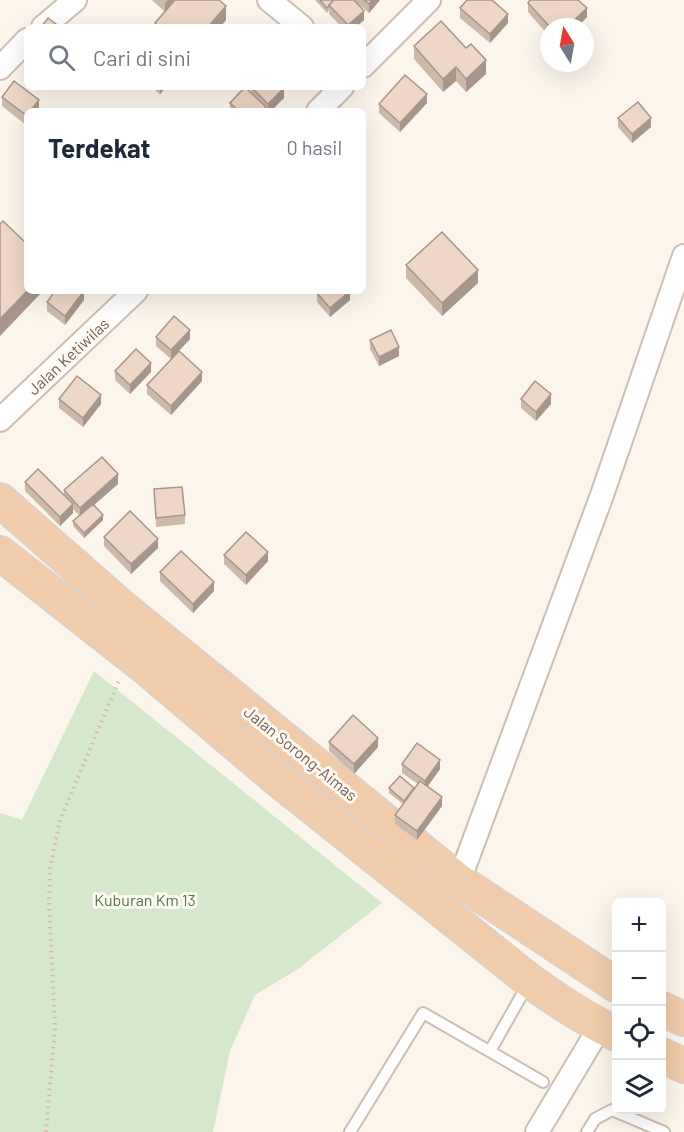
<!DOCTYPE html>
<html lang="id">
<head>
<meta charset="utf-8">
<style>
  :root { --surface:#fff; --page:#f6f6f7; --text:#1f2937; --muted:#747a83; --line:#e0e1e3 }
  body { margin:0; font-family:Barlow,sans-serif; background:var(--page); color:var(--text) }
  .controls { position:absolute; right:18px; bottom:18px; display:grid; overflow:hidden; border-radius:9px; box-shadow:0 6px 24px #0002 }
  .controls button { width:54px; height:54px; display:grid; place-items:center; padding:0; border:0; border-bottom:2px solid var(--line); background:var(--surface); color:var(--text); font:30px sans-serif }
  .compass { position:absolute; left:540px; top:18px; width:54px; height:54px; border-radius:50%; background:var(--surface); box-shadow:0 6px 24px #0002; rotate:349deg }
  .list { margin:0; padding:0; list-style:none }
  h2 { display:flex; justify-content:space-between; align-items:center; height:78px; margin:0; padding:0 24px; font-size:26px }
  h2 small { font-size:20px; font-weight:400; color:var(--muted) }
  .icon { flex:none; width:33px; height:33px; fill:none; stroke:currentColor; stroke-width:2; stroke-linecap:round; stroke-linejoin:round }
  .map { position:relative; flex:none; width:684px; height:1132px; overflow:hidden }
  .search { position:absolute; background:var(--surface); box-shadow:0 6px 24px #0002; left:24px; top:24px; width:342px; height:66px; display:flex; align-items:center; gap:15px; box-sizing:border-box; padding:0 21px; border-radius:9px; color:var(--muted); font-size:22px }
  .panel { position:absolute; background:var(--surface); box-shadow:0 6px 24px #0002; left:24px; top:108px; width:342px; height:186px; border-radius:9px }
  .map>svg:first-child { display:block }
  .green { fill:#d5e8cb }
  .lines { fill:none; stroke-linecap:round; stroke-linejoin:round }
  .service-casing { stroke:#cdbeb2; stroke-width:14 }
  .minor-casing { stroke:#cdbeb2; stroke-width:26 }
  .trunk-casing { stroke:#d8d2ce; stroke-width:36 }
  .path { stroke:#d3baa8; stroke-width:4; stroke-dasharray:1.5 4.5; stroke-linecap:butt }
  .service { stroke:#fff; stroke-width:10 }
  .minor { stroke:#fff; stroke-width:22 }
  .trunk { stroke:#f1ccaa; stroke-width:33 }
  .wall { fill:#cdb9aa }
  .shaded-wall { fill:#a7968b }
  .building { fill:#eed7c6; stroke:#a7968b; stroke-width:1.5 }
  .labels { text-anchor:middle; dominant-baseline:central; stroke-width:6; stroke-linejoin:round; paint-order:stroke }
  .street-label { font-size:16px; fill:#745e50; stroke:#fef9f2 }
  .park-label { font-size:16px; fill:#557849; stroke:#fef9f2 }
</style>
</head>
<body>
<div class="map">
<svg width="684" height="1132" viewBox="0 0 684 1132">
  <rect width="100%" height="100%" fill="#fbf5eb"/>
  <path class="green" d="M94 671 382 903 298 969 255 995 230 1051 213 1132H0V813L22 820Z"/>
  <g class="lines">
    <g class="service-casing">
      <g id="service">
        <path d="M490 1051 528 984"/>
        <path d="M350 1132 423 1013 543 1082"/>
        <path d="M587 1132 595 1119 612 1110 664 1132"/>
      </g>
    </g>
    <g class="minor-casing">
      <g id="minor">
        <path d="M269 0 302 27"/>
        <path d="M43 27 75 0"/>
        <path d="M363 66 429 0"/>
        <path d="M0 68 27 40"/>
        <path d="M318 111 342 87"/>
        <path d="M0 420 136 291"/>
        <path d="M459 881 602 495 684 256"/>
        <path d="M537 1132 600 1027"/>
      </g>
    </g>
    <g class="trunk-casing">
      <g id="trunk">
        <path d="M0 500 123 608 459 881 616 985"/>
        <path d="M0 553 145 667 277 779 530 981C558 1001 586 1020 616 1034"/>
        <path d="M662 1009 684 1019"/>
        <path d="M662 1055 684 1066"/>
      </g>
    </g>
    <path class="path" d="M46 1132 55 1029 49 903 50 868 60 820 120 678"/>
    <use href="#service" class="service"/>
    <use href="#minor" class="minor"/>
    <use href="#trunk" class="trunk"/>
  </g>
  <g class="wall">
    <path d="M152 0H219L226 20 220 27H155V23L165 12Z"/>
    <path d="M315 0H380L369 13 355 1 364 20 356 27H342L329 14V10L327 13Z"/>
    <path d="M528 3 587 17 577 27H549V36L528 12Z"/>
    <path d="M460 8 508 23 490 43 460 18Z"/>
    <path d="M414 46 486 74 466 92 456 81 443 92 414 59Z"/>
    <path d="M151 87H166L160 94Z"/>
    <path d="M251 87 284 98 271 111H230V103L251 93Z"/>
    <path d="M2 97 39 109 26 125 2 106Z"/>
    <path d="M427 103 400 132 379 113V104Z"/>
    <path d="M618 118 651 127 632 143 618 127Z"/>
    <path d="M406 265 478 283 442 316 406 278Z"/>
    <path d="M317 293 350 300 330 317 317 302Z"/>
    <path d="M84 300 65 325 47 311V302Z"/>
    <path d="M156 337 190 339 179 351 202 381 171 415 147 394V385L171 359 156 346Z"/>
    <path d="M370 340 399 356 379 366 370 349Z"/>
    <path d="M115 371 151 372 130 394 115 380Z"/>
    <path d="M59 399 101 404 83 427 59 408Z"/>
    <path d="M521 399 551 404 536 421 521 408Z"/>
    <path d="M25 482 64 495V490L118 484 94 505 103 520 84 538 73 526V521L80 516 73 509V513L60 526 25 491Z"/>
    <path d="M154 489 185 515V524L156 527Z"/>
    <path d="M104 537 158 548 131 574 104 546Z"/>
    <path d="M224 555 268 561 246 585 224 564Z"/>
    <path d="M160 572 214 591 193 613 160 581Z"/>
    <path d="M329 742 378 747 354 774 329 751Z"/>
    <path d="M402 764 440 769 428 786 442 806 417 840 395 824V815L403 804 389 793V788H414L418 784 402 773Z"/>
  </g>
  <g class="shaded-wall">
    <path d="M168 0H177L165 12V3Z"/>
    <path d="M372 0H380L369 13V4Z"/>
    <path d="M226 6V20L220 27H208Z"/>
    <path d="M587 8V17L577 27H567Z"/>
    <path d="M364 11V20L356 27H348V25Z"/>
    <path d="M508 14V23L490 43V34Z"/>
    <path d="M486 60V74L466 92V79Z"/>
    <path d="M456 67V81L443 92V79Z"/>
    <path d="M160 87H166L160 94Z"/>
    <path d="M284 88V98L271 111H268V104Z"/>
    <path d="M427 94V103L400 132V123Z"/>
    <path d="M39 100V109L37 111H30Z"/>
    <path d="M651 118V127L632 143V134Z"/>
    <path d="M478 270V283L442 316V303Z"/>
    <path d="M27 291H43L0 336V319Z"/>
    <path d="M84 291V300L65 325V316Z"/>
    <path d="M350 291V300L330 317V308Z"/>
    <path d="M190 330V339L171 359V350Z"/>
    <path d="M399 347V356L379 366V357Z"/>
    <path d="M151 363V372L130 394V385Z"/>
    <path d="M202 372V381L171 415V406Z"/>
    <path d="M551 394V404L536 421V412Z"/>
    <path d="M101 395V404L83 427V418Z"/>
    <path d="M118 474V484L80 517V508Z"/>
    <path d="M73 504V513L60 526V517Z"/>
    <path d="M103 515V520L84 538V533Z"/>
    <path d="M158 539V548L131 574V564Z"/>
    <path d="M268 552V561L246 585V575Z"/>
    <path d="M214 582V591L193 613V604Z"/>
    <path d="M378 738V747L354 774V764Z"/>
    <path d="M440 760V769L425 790V781Z"/>
    <path d="M442 797V806L417 840V831Z"/>
  </g>
  <g class="building">
    <path d="M175 0H219L226 6 208 27H160L155 23Z"/>
    <path d="M320 0H334L327 8Z"/>
    <path d="M334 0H354L364 11 348 25 329 5Z"/>
    <path d="M364 0H372L369 4Z"/>
    <path d="M467 0H492L508 14 490 34 460 8Z"/>
    <path d="M530 0H578L587 8 567 27H550L528 3Z"/>
    <path d="M48 18 60 27H41Z"/>
    <path d="M441 21 466 48 471 44 486 60 466 79 456 67 443 79 414 46Z"/>
    <path d="M405 75 427 94 400 123 379 104Z"/>
    <path d="M14 81 39 100 30 111H27L26 115 2 97Z"/>
    <path d="M245 87 266 107 263 111H239L230 103Z"/>
    <path d="M251 87H283L284 88 268 104Z"/>
    <path d="M638 102 651 118 632 134 618 118Z"/>
    <path d="M3 221 27 244V291L0 319V224Z"/>
    <path d="M442 232 478 270 442 303 406 265Z"/>
    <path d="M55 291H84L65 316 47 302Z"/>
    <path d="M319 291H350L330 308 317 293Z"/>
    <path d="M174 316 190 330 171 350 156 337Z"/>
    <path d="M391 330 399 347 379 357 370 340Z"/>
    <path d="M136 349 151 363 130 385 115 371Z"/>
    <path d="M179 351 202 372 171 406 147 385Z"/>
    <path d="M77 376 101 395 83 418 59 399Z"/>
    <path d="M535 381 551 394 536 412 521 399Z"/>
    <path d="M102 457 118 474 80 508 64 490Z"/>
    <path d="M38 469 73 504 60 517 25 482Z"/>
    <path d="M182 487 185 515 156 518 154 489Z"/>
    <path d="M93 504 103 515 84 533 73 521Z"/>
    <path d="M130 511 158 539 131 564 104 537Z"/>
    <path d="M246 532 268 552 246 575 224 555Z"/>
    <path d="M181 551 214 582 193 604 160 572Z"/>
    <path d="M353 715 378 738 354 764 329 742Z"/>
    <path d="M417 743 440 760 425 781 402 764Z"/>
    <path d="M400 776 414 788 404 801 389 788Z"/>
    <path d="M420 781 442 797 417 831 395 815Z"/>
  </g>
  <g class="labels">
    <g class="street-label">
      <text transform="translate(68 356) rotate(-43)">Jalan Ketiwilas</text>
      <text transform="translate(301 753) rotate(39)">Jalan Sorong-Aimas</text>
    </g>
    <g class="park-label">
      <text x="145" y="899">Kuburan Km 13</text>
    </g>
  </g>
</svg>
<div class="controls">
<button>+</button>
<button>−</button>
<button><svg class="icon" aria-label="locate" viewBox="0 0 24 24"><circle cx="12" cy="12" r="6"/><path d="M12 2v4M12 18v4M2 12h4M18 12h4"/></svg></button>
<button><svg class="icon" aria-label="layers" viewBox="0 0 24 24"><path d="M12 4l9 5-9 5-9-5zM3 14l9 5 9-5"/></svg></button>
</div>
<svg class="compass" viewBox="-18 -18 36 36"><path d="M0-13l5 13h-10z" fill="#e53935"/><path d="M0 13l5-13h-10z" fill="#747a83"/></svg>
<div class="search"><svg class="icon" aria-label="search" viewBox="0 0 24 24"><circle cx="10" cy="10" r="6"/><path d="M15 15l6 6"/></svg>Cari di sini</div>
<section class="panel">
<h2>Terdekat<small>0 hasil</small></h2>
<ul class="list">
</ul>
</section>
</div>
</body>
</html>
